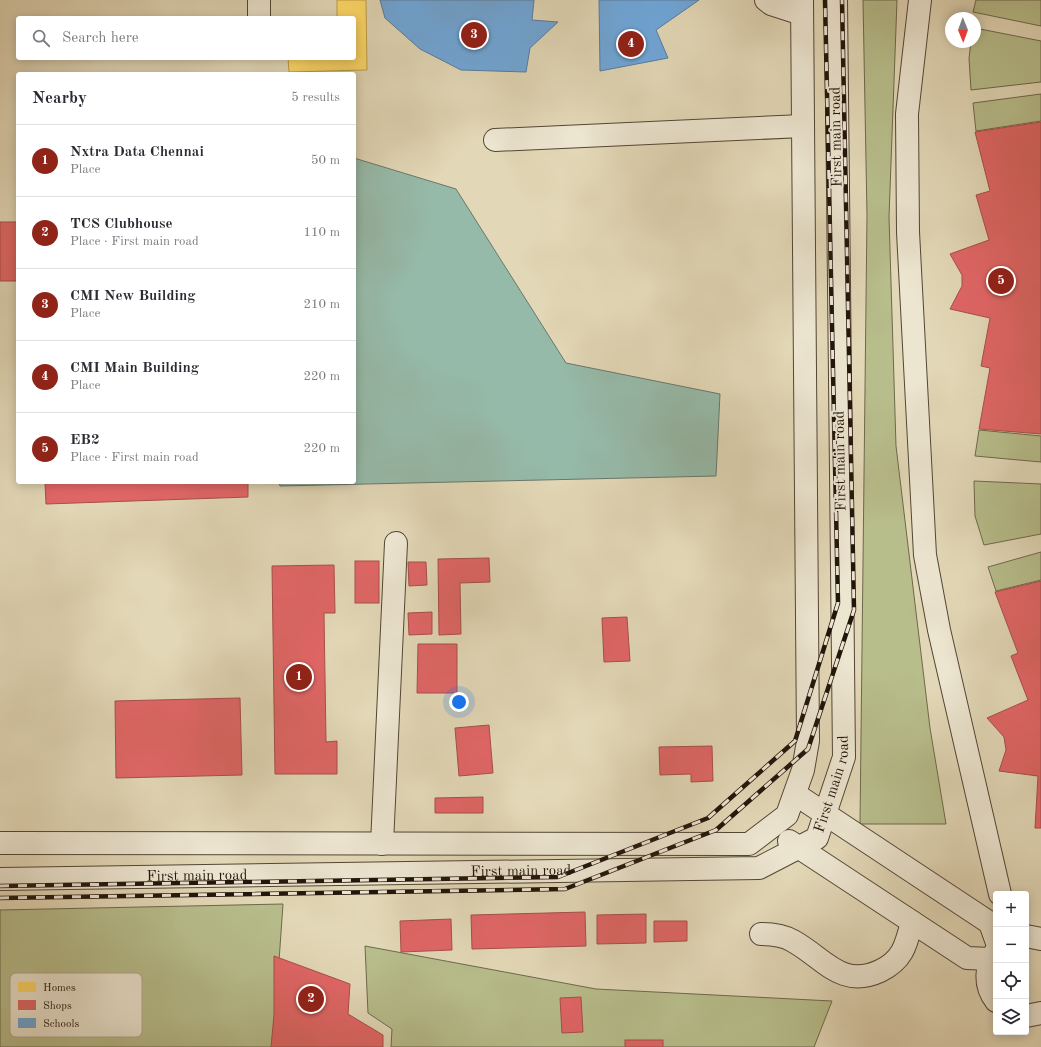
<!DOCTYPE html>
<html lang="en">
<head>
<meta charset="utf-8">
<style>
  :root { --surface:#fff; --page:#f7f7f7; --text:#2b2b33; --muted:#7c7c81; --line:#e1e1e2; --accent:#8f2418 }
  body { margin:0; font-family:"Old Standard TT",serif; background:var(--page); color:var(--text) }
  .controls { position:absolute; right:12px; bottom:12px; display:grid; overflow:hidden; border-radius:4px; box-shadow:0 2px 10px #0003 }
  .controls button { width:36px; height:36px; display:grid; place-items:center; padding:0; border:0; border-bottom:1px solid var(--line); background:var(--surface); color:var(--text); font:20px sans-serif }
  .compass { position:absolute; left:945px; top:12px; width:36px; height:36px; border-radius:50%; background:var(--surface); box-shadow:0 2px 10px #0003; rotate:179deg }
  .you { position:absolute; left:459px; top:702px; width:14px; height:14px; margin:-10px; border:3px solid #fff; border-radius:50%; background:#1a73e8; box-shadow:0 0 0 6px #1a73e833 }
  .badge { display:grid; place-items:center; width:26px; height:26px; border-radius:50%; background:var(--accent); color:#fff; font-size:13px; font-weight:700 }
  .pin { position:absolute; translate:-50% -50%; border:2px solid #fff; box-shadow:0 1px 4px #0006 }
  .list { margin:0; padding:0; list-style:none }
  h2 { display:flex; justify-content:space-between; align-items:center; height:52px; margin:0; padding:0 16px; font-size:17px }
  h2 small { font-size:13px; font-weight:400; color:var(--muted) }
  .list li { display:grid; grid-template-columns:26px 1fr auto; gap:12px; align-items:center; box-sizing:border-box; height:72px; padding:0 16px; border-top:1px solid var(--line) }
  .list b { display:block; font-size:15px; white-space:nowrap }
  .list p { margin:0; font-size:13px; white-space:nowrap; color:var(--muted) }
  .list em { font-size:13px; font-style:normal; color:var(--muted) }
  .icon { flex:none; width:22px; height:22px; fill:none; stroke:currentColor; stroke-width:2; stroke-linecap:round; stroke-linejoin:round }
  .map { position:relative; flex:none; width:1041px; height:1047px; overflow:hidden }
  .search { position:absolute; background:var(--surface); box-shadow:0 2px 10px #0003; left:16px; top:16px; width:340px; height:44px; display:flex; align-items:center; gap:10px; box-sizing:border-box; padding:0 14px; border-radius:4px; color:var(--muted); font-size:15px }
  .panel { position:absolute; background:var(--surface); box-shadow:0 2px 10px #0003; left:16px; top:72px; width:340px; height:412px; border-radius:4px }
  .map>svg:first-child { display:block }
  .green { fill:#b7bd8b; stroke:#6d694c }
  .water { fill:#96baa9; stroke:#68786a }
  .homes { fill:#ffd966; stroke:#bd9e4b }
  .shops { fill:#e06666; stroke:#a74e4b }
  .schools { fill:#6fa8dc; stroke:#587c9e }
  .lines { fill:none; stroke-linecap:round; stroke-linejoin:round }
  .minor-casing { stroke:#534636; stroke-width:24 }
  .minor { stroke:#ece5d0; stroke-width:22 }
  .rail-casing { stroke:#23150c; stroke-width:4.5 }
  .rail { stroke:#ece5d0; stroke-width:3; stroke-dasharray:9; stroke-linecap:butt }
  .labels { text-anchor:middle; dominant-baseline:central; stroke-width:4; stroke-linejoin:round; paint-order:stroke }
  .street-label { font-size:15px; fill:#23150c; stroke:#ece5d0 }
  .key { fill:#ece5d0; stroke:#b0a795; stroke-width:1 }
  .key-label { font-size:11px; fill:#23150c }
</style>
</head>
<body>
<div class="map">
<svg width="1041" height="1047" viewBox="0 0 1041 1047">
  <rect width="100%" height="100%" fill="#e2d7b6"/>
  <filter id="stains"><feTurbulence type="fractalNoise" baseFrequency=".005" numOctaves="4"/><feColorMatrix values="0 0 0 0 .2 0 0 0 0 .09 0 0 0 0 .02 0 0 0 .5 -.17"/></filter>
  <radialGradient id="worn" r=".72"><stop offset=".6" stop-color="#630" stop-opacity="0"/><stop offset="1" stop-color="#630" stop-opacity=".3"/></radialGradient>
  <g class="green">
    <path d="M863 0H897L889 217 896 446 930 728 946 824H860L867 215Z"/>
    <path d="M976 0H1041V26L973 12Z"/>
    <path d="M975 28 1041 41V82L971 90 969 58 971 42H975Z"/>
    <path d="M1041 94V121L976 131 973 103Z"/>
    <path d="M979 430 1041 436V462L975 456Z"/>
    <path d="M974 481 1041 484V534L984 545 975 516Z"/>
    <path d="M1041 552V580L996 591 988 567Z"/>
    <path d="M283 904 273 1047H0V910Z"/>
    <path d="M365 946 596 989 832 1001 814 1047H391L392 1029 368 1013Z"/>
  </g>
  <path class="water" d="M354 158 456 189 566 363 720 394 716 476 280 486 279 482H354Z"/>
  <path class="homes" d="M337 0H366L367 70 289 72 288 58H354V18H337Z"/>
  <g class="shops">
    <path d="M1041 122V434L979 429 990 368 981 366 990 318 950 309 962 286V275L950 254 989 240 976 195 990 191 975 132Z"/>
    <rect x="0" y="222" width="18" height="59"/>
    <path d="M45 482H248V497L46 504Z"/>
    <path d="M489 558 490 582 460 583 461 634 439 635 438 559Z"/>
    <rect x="355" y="561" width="24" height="42"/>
    <path d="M408 562H426L427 585 409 586Z"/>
    <path d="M334 565 335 613H324L326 742 337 741V774H275L272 566Z"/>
    <path d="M1041 581V828H1035L1038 776 999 771 1006 750 1004 737 987 718 1028 700 1011 656 1018 653 995 592Z"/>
    <path d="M432 612V634L409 635 408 613Z"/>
    <path d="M627 617 630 661 604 662 602 618Z"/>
    <path d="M418 644H457V693H417Z"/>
    <path d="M240 698 242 775 116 778 115 701Z"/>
    <path d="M489 725 493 773 459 776 455 728Z"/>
    <path d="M712 746 713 781 691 782V774L660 775 659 747Z"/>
    <path d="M483 797V813H435V798Z"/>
    <path d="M585 912 586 946 472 949 471 915Z"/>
    <path d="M646 914V943L597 944V915Z"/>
    <path d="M451 919 452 950 401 952 400 921Z"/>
    <path d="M654 921H687V941L654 942Z"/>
    <path d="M274 956 350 984 348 1014 383 1035V1047H271L274 1015Z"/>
    <path d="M581 997 583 1032 562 1033 560 998Z"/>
    <rect x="625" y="1040" width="38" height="7"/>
  </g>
  <g class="schools">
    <path d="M380 0H534L532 20 558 22 530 48 526 72 461 70 420 49 385 18Z"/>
    <path d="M599 0H699L656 30 668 58 600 71Z"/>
  </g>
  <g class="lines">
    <g class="minor-casing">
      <g id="minor">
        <path d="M259 0V18"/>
        <path d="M766 0 771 4 802 14"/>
        <path d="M920 0 907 114 908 232 925 555 939 630 1000 894"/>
        <path d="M495 140 803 126"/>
        <path d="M795 794 990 923 996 940"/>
        <path d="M789 841 967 958 991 959"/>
        <path d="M0 843 749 844 787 815 803 770 808 741 802 0"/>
        <path d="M382 844 396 543"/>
        <path id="s1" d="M0 879 759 868 817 838 844 757 836 0"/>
        <path d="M761 934C772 934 783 935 793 941 824 958 841 989 880 971 903 960 906 945 912 922"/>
        <path d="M1026 936 1041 939"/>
        <path d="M996 951C985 966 984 986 996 1001"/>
        <path d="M1026 1016 1041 1013"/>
      </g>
    </g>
    <use href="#minor" class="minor"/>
    <g class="rail-casing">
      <g id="rail">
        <path d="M0 886 558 877 708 818 795 741 838 603 825 0"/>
        <path d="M0 898 565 889 716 830 808 749 854 610 842 0"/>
      </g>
    </g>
    <use href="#rail" class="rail"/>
  </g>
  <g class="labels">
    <g class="street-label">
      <text transform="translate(837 137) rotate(-91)">First main road</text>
      <text transform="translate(841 461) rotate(-91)">First main road</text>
      <text stroke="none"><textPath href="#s1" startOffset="881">First main road</textPath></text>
      <text stroke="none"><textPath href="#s1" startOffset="521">First main road</textPath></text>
      <text stroke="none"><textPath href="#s1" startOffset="197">First main road</textPath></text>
    </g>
  </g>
  <rect x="10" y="973" width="132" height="64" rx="6" class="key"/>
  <rect x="18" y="982" width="18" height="10" fill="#ffd966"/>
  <rect x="18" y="1000" width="18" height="10" fill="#e06666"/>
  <rect x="18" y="1018" width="18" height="10" fill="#6fa8dc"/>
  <g class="key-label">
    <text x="43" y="991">Homes</text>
    <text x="43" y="1009">Shops</text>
    <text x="43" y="1027">Schools</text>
  </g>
  <rect width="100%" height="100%" filter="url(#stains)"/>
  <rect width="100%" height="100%" fill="url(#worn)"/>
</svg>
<div class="controls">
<button>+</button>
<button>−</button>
<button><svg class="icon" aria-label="locate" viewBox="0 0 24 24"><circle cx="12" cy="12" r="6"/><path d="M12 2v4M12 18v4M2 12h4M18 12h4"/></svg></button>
<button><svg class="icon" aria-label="layers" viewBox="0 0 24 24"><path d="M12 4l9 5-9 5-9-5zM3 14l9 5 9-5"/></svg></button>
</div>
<svg class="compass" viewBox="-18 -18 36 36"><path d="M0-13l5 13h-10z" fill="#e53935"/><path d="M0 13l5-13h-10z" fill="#7c7c81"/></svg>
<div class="you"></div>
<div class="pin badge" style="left:299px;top:677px">1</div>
<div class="pin badge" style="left:311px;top:999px">2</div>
<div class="pin badge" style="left:474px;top:35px">3</div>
<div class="pin badge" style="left:631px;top:44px">4</div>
<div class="pin badge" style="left:1001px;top:281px">5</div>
<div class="search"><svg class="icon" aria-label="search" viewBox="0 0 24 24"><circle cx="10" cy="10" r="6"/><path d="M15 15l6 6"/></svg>Search here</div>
<section class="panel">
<h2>Nearby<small>5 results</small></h2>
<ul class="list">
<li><span class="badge">1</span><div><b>Nxtra Data Chennai</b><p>Place</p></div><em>50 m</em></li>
<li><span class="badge">2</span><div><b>TCS Clubhouse</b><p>Place · First main road</p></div><em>110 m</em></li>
<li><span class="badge">3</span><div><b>CMI New Building</b><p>Place</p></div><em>210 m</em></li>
<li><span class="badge">4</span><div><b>CMI Main Building</b><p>Place</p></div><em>220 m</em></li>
<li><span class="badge">5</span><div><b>EB2</b><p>Place · First main road</p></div><em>220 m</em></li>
</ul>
</section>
</div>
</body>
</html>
